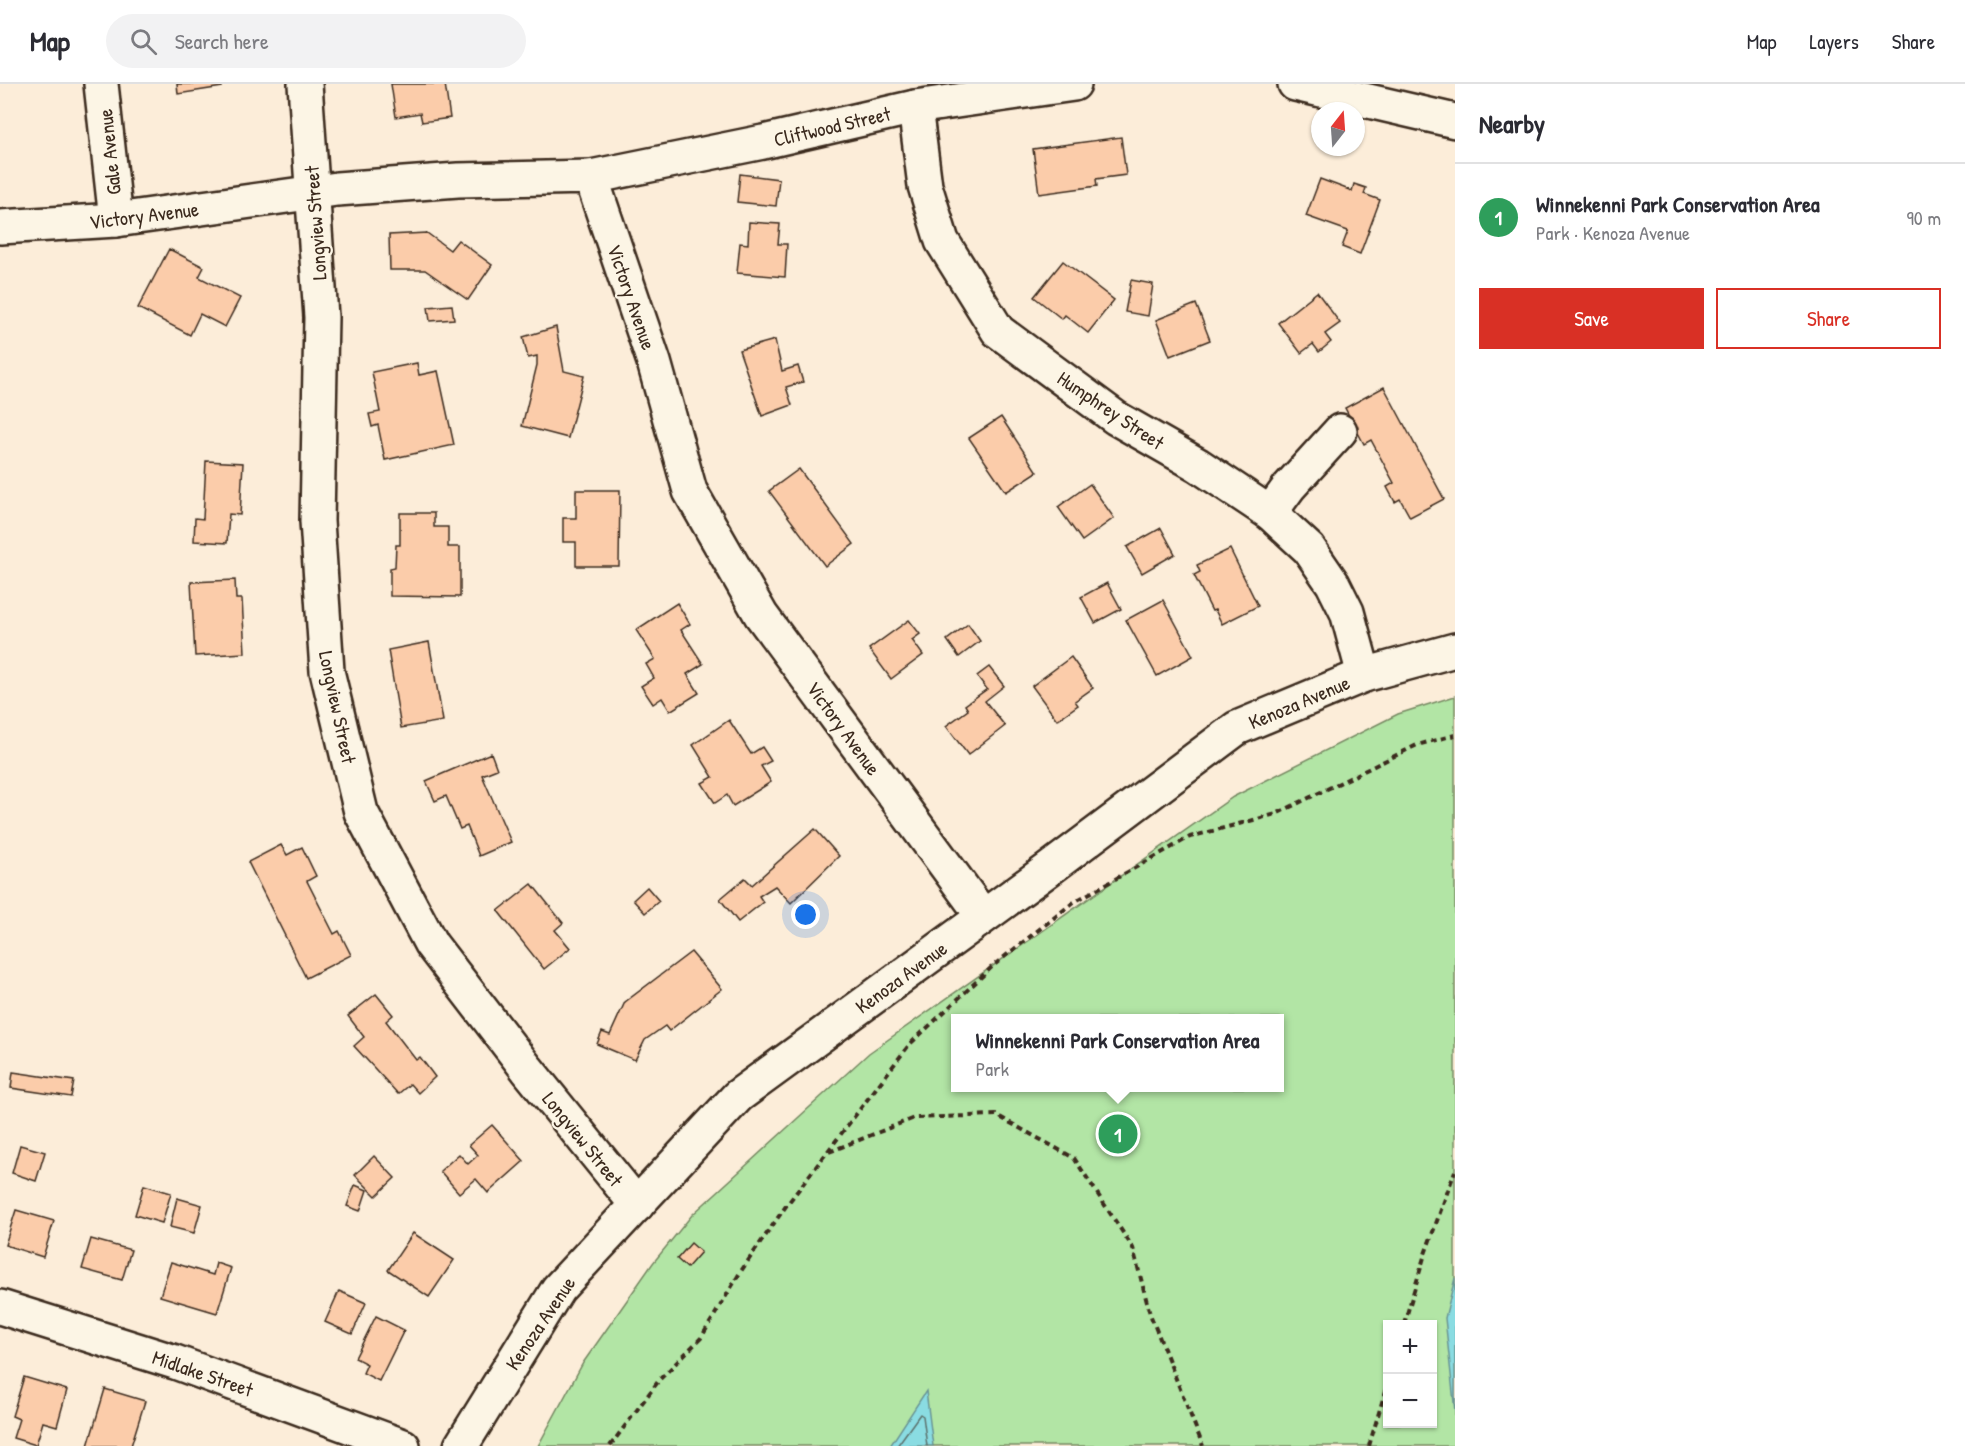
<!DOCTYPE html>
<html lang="en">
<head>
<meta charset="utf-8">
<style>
  :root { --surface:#fff; --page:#f2f2f3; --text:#2b2b33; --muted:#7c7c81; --line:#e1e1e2; --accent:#d93025 }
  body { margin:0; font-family:"Patrick Hand",sans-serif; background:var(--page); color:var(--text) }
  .controls { position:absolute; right:18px; bottom:18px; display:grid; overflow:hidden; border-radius:0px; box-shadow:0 2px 4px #0004 }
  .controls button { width:54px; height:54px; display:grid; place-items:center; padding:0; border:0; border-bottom:2px solid var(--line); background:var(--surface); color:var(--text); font:30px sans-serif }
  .compass { position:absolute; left:1311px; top:18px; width:54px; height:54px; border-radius:50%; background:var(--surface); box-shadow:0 2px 4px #0004; rotate:17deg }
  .you { position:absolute; left:806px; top:831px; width:21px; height:21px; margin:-15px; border:4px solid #fff; border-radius:50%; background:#1a73e8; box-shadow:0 0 0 9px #1a73e833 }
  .badge { display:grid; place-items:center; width:39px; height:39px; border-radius:50%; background:var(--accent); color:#fff; font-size:20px; font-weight:700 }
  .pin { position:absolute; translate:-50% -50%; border:3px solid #fff; box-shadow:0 2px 6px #0006 }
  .popup { position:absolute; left:951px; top:930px; width:333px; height:78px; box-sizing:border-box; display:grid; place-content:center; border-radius:0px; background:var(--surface); filter:drop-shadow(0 2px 4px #0005); font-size:20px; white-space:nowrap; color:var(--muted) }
  .popup b { font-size:22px; color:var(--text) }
  .popup::after { content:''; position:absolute; left:50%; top:100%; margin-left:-12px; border:12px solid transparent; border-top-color:var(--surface) }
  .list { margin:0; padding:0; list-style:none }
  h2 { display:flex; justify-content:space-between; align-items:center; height:78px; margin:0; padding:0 24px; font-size:26px }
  h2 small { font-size:20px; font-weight:400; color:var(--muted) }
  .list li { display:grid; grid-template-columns:39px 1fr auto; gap:18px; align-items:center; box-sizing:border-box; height:108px; padding:0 24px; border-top:2px solid var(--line) }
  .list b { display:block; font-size:22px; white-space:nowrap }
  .list p { margin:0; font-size:20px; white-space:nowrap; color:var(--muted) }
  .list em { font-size:20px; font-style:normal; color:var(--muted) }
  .actions { display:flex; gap:12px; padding:18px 24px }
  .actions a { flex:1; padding:14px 0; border:2px solid var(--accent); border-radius:0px; text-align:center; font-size:21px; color:var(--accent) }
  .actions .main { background:var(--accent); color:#fff }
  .icon { flex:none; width:33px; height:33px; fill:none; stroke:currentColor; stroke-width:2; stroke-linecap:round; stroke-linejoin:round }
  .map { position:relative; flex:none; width:1455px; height:1362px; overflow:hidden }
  header { display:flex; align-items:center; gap:36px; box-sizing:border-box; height:84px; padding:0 30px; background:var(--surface); border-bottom:2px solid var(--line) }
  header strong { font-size:28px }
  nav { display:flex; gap:33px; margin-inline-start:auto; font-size:21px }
  .search { width:420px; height:54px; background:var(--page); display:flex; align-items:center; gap:15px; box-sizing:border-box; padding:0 21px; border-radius:33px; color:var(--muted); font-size:22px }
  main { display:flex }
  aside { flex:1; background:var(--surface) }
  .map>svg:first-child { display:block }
  .green { fill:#b2e5a5; stroke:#768862; stroke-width:1.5; fill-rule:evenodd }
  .water { fill:#8adce2; stroke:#6a9594; stroke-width:1.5 }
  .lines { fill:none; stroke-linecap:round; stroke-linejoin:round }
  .shore { stroke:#5b716c; stroke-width:1.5 }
  .building { fill:#fbccaa; stroke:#3b2a1e; stroke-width:1.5 }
  .street-casing { stroke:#3b2a1e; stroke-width:38 }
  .primary-casing { stroke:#3b2a1e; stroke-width:38 }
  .path { stroke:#3b2a1e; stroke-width:4; stroke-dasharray:6 4.5; stroke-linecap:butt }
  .street { stroke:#fcf5e5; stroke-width:33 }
  .primary { stroke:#fcf5e5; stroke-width:33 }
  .labels { text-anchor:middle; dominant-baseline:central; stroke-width:4.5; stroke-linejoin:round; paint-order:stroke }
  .street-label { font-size:20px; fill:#3b2a1e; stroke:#fcf5e5 }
</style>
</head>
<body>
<header>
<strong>Map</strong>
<div class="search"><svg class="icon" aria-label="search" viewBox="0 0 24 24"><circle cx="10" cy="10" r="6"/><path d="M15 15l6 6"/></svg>Search here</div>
<nav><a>Map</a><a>Layers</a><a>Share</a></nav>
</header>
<main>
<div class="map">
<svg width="1455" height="1362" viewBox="0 0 1455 1362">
  <rect width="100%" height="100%" fill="#fcedd9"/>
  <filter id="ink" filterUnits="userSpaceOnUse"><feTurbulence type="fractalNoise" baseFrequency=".0167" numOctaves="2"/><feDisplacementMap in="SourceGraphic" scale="12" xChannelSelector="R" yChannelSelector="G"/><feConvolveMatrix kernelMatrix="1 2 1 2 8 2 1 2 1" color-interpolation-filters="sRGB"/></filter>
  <g filter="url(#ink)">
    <path class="green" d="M1455 612V1362H538L583 1279 653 1179 692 1131 869 969 1233 713 1398 630ZM956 934H1280V1004H956ZM1388 1240H1432V1340H1388Z"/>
    <g class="water">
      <path d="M1455 1194V1328L1445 1234Z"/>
      <path d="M926 1307 933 1362H890Z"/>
    </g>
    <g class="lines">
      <path class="shore" d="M897 1362 920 1330 923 1332 927 1362"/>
    </g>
    <g class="building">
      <path d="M177 0H222V3L178 10Z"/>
      <path d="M391 0H445L450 34 422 38 420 29 396 33Z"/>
      <path d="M1121 53 1126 91 1096 95 1097 102 1039 110 1033 65Z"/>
      <path d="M740 90 779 95 776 122 737 118Z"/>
      <path d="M1320 95 1352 107 1354 100 1366 104 1364 110 1380 116 1360 170 1342 163 1348 147 1306 132Z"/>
      <path d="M749 138 780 140 778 160H787L785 193 737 189 740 159 748 160Z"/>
      <path d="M427 149 450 166 458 156 492 181 468 216 425 186H390L389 151Z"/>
      <path d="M169 165 204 183 199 193 240 214 225 243 200 230 190 251 138 224Z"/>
      <path d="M1063 177 1114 216 1088 249 1065 231 1062 235 1034 213Z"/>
      <path d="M1131 196 1153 200 1148 232 1125 228Z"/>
      <path d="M1317 208 1340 239 1325 250 1331 258 1319 268 1313 260 1301 269 1278 239Z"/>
      <path d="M1196 220 1210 256 1170 272 1156 236Z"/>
      <path d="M452 221 454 235 430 237 428 223Z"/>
      <path d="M556 243 564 287 584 292 568 354 522 342 537 281V272L528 274 523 253Z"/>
      <path d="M775 256 782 287 798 282 803 298 786 303 792 321 762 332 739 266Z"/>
      <path d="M417 279 419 291 438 287 454 361 385 376 378 341 372 343 369 330 380 328 372 288Z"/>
      <path d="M1384 303 1444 415 1410 433 1400 415 1395 418 1387 403 1394 399 1371 356 1364 360 1345 324Z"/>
      <path d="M1001 333 1037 388 1006 408 969 354Z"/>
      <path d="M206 377 243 379 240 431 229 430 227 459 194 457 195 434 203 435Z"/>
      <path d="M799 385 854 460 825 482 769 407Z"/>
      <path d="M1090 400 1114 434 1082 457 1058 423Z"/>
      <path d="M576 406H620L619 482H576V458H563V434H576Z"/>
      <path d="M400 429H434V443H448V463H460V513L390 512V484L395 483 396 461H400Z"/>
      <path d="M1161 444 1175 470 1142 489 1127 463Z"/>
      <path d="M1230 465 1258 522 1222 540 1215 526 1212 527 1194 491 1200 488 1197 481Z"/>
      <path d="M235 496 236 515H242L245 569 195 572 191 498Z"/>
      <path d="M1107 499 1121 525 1095 539 1081 513Z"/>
      <path d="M1163 516 1193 572 1157 592 1126 536Z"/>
      <path d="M677 519 690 540 681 546 703 580 687 590 699 609 670 627 662 614 653 620 641 602 654 594 646 580 655 575 636 546Z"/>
      <path d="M909 536 920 550 912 556 923 571 891 595 869 565Z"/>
      <path d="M968 540 980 557 959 573 947 556Z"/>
      <path d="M429 558 443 637 401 644 388 566Z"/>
      <path d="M1071 573 1093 604 1075 617 1078 621 1057 636 1032 602Z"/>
      <path d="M989 583 1004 602 985 617 1005 642 968 671 946 642 968 626 965 621 987 605 977 592Z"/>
      <path d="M729 636 751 670 762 663 771 677 761 682 771 698 733 722 727 711 715 719 702 699 713 693 693 661Z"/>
      <path d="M491 669 497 685 482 691 511 758 479 772 467 742 460 745 446 712 435 717 426 697Z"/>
      <path d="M815 745 839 772 791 819 775 802 759 812 763 818 738 838 720 815 745 794 752 801Z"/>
      <path d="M281 761 287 771 302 763 316 792 307 797 334 850 339 847 351 871 306 894 248 778Z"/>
      <path d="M532 800 563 839 555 846 570 864 544 885 498 827Z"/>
      <path d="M647 803 659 817 645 829 633 816Z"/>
      <path d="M691 868 722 905 669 947 665 942 645 956 635 976 597 960 602 948 610 951 625 918Z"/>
      <path d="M376 910 393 931 386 937 416 976 420 973 435 993 418 1009 410 1000 398 1010 354 962 364 953 348 932Z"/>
      <path d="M13 988 74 997 71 1013 11 1004Z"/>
      <path d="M492 1041 524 1077 488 1109 476 1095 459 1109 440 1087 459 1070 468 1080 478 1071 469 1061Z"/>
      <path d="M20 1061 45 1068 36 1097 12 1089Z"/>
      <path d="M374 1072 395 1094 376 1112 355 1091Z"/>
      <path d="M144 1101 171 1109 162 1139 135 1131Z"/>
      <path d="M355 1101 367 1106 360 1127 347 1122Z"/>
      <path d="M177 1114 202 1121 194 1149 170 1143Z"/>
      <path d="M16 1126 54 1137 43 1173 5 1161Z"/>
      <path d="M413 1149 454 1176 429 1213 388 1186Z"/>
      <path d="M91 1155 131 1166 122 1196 82 1185Z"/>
      <path d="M691 1159 701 1168 687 1184 677 1175Z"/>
      <path d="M171 1178 213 1191 216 1179 231 1184 217 1229 160 1212Z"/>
      <path d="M339 1207 366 1219 352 1250 325 1238Z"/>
      <path d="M376 1232 404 1246 379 1297 363 1289 367 1280 355 1274Z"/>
      <path d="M24 1293 67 1306 57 1342 43 1338 36 1361 13 1354 19 1335 12 1332Z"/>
      <path d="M105 1305 145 1317 131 1362H88Z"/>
    </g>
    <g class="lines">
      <g class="street-casing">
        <g id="street">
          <path d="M101 0 116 136"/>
          <path d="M305 0 321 233 317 437 327 587 361 728 431 860 527 985 637 1121"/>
          <path d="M1295 0 1455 37"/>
          <path d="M915 23 925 102 942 157 998 247 1116 334 1198 381 1270 429 1309 465 1333 500 1347 528 1364 591"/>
          <path d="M591 93 763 58 915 23 1074 0"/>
          <path d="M0 143 116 136 337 105 458 96 591 93 654 278 690 407 761 531 983 832"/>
          <path d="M1270 429 1289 403 1340 347"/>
          <path d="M0 1223 175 1278 403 1362"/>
        </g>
      </g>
      <g class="primary-casing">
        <path id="primary" d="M461 1362 558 1205 738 1012 1049 785 1237 644 1364 591 1455 566"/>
      </g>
      <g class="path">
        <path d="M829 1068 914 1034 996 1031 1074 1074 1133 1164 1150 1230 1203 1362"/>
        <path d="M1404 1240 1425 1170 1455 1087"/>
        <path d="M610 1362 660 1295 701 1254 741 1187 786 1122 909 961 994 881 1074 818 1190 753 1276 730 1417 661 1455 651"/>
        <path d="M1369 1362 1388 1298"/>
      </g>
      <use href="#street" class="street"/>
      <use href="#primary" class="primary"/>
    </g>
  </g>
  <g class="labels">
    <g class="street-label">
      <text transform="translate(832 42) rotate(-13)">Cliftwood Street</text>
      <text transform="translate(109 68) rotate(-96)">Gale Avenue</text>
      <text transform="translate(144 131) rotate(-7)">Victory Avenue</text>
      <text transform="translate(315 139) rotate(-94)">Longview Street</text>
      <text transform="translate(632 213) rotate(71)">Victory Avenue</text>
      <text transform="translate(1111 326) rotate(34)">Humphrey Street</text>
      <text transform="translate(1299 618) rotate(-23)">Kenoza Avenue</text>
      <text transform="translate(338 623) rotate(78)">Longview Street</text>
      <text transform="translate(844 644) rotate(54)">Victory Avenue</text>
      <text transform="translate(901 893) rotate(-36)">Kenoza Avenue</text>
      <text transform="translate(583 1055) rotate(51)">Longview Street</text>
      <text transform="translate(540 1239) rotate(-56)">Kenoza Avenue</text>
      <text transform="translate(203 1289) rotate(19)">Midlake Street</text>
    </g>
  </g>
</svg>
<div class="controls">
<button>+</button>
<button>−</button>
</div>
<svg class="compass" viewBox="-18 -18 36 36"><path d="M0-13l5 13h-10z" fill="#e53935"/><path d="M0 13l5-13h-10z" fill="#7c7c81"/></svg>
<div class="you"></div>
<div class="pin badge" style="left:1118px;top:1050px;background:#2e9e5b">1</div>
<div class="popup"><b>Winnekenni Park Conservation Area</b>Park</div>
</div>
<aside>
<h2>Nearby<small></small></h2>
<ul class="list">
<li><span class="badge" style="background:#2e9e5b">1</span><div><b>Winnekenni Park Conservation Area</b><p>Park · Kenoza Avenue</p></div><em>90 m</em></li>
</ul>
<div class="actions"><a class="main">Save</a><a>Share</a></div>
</aside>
</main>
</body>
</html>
